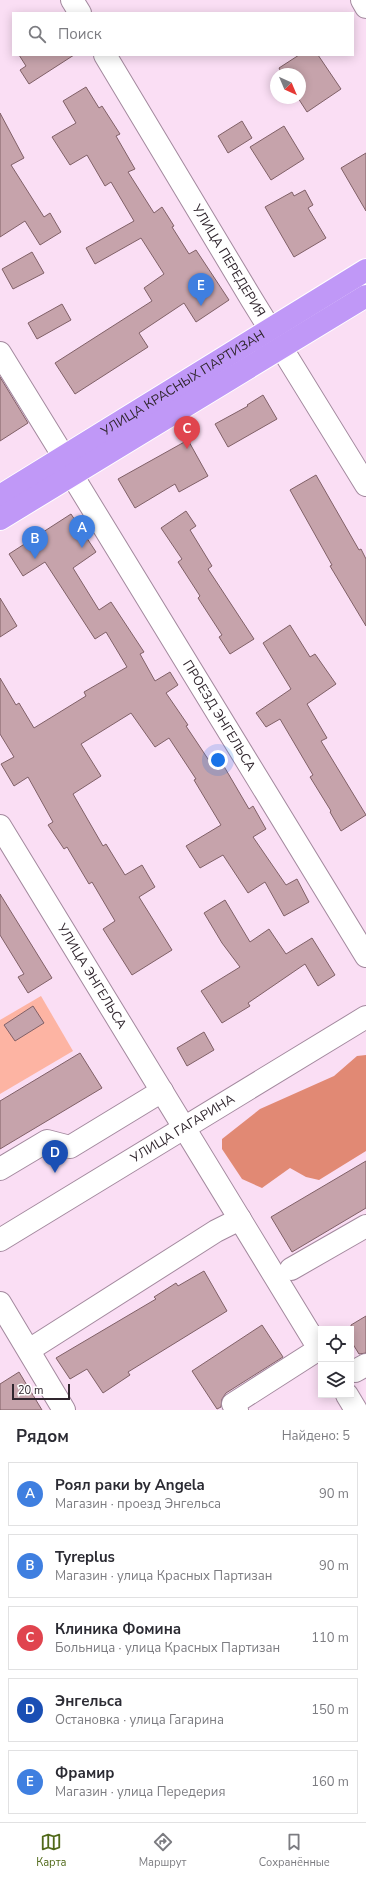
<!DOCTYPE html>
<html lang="ru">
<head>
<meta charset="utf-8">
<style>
  :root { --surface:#fff; --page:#f2f2f3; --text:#2b2b33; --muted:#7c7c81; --line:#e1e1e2; --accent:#506919 }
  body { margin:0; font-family:"Nunito Sans",sans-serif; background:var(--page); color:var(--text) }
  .controls { position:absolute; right:12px; bottom:12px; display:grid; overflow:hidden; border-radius:0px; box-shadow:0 2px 10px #0003 }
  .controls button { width:36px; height:36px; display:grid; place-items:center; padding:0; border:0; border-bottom:1px solid var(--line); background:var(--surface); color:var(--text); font:20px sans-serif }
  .compass { position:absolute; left:270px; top:68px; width:36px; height:36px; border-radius:50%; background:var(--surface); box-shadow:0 2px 10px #0003; rotate:136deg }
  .scale { position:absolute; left:12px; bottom:10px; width:58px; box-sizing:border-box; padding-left:4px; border:2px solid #30262e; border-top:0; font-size:11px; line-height:14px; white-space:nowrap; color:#30262e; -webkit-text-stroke:3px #fff; paint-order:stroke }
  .you { position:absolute; left:218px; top:760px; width:14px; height:14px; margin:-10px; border:3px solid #fff; border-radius:50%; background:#1a73e8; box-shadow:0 0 0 6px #1a73e833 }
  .badge { display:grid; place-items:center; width:26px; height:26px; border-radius:50%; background:var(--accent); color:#fff; font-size:13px; font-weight:700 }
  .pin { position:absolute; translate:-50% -33px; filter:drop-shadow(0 1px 2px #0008) }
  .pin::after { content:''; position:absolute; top:21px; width:14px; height:12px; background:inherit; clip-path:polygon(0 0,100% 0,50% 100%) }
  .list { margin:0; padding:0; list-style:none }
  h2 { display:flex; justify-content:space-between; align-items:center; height:52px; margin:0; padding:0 16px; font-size:17px }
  h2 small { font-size:13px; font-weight:400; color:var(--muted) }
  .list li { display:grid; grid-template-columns:26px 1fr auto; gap:12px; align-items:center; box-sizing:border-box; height:64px; margin:0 8px 8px; padding:0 8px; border:1px solid var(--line); border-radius:0px }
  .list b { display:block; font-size:15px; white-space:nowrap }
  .list p { margin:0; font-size:13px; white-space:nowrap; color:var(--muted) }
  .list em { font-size:13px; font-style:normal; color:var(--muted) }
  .icon { flex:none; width:22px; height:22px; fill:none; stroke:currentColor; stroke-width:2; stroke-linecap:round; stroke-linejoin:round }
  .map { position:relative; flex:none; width:366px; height:1410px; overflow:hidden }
  .search { position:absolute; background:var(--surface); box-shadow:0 2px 10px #0003; left:12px; right:12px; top:12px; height:44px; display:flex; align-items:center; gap:10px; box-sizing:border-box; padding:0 14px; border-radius:0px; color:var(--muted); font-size:15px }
  .sheet { height:412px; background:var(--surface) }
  nav { display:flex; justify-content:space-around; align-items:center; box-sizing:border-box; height:56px; border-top:1px solid var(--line); background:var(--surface); font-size:11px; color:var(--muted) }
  nav a { display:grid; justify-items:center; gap:2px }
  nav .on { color:var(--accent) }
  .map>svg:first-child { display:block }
  .green { fill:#fdb4a3 }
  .forest { fill:#e18974 }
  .building { fill:#c6a3ab; stroke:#806067 }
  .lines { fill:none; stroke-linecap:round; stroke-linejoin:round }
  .minor-casing { stroke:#a3899e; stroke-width:24 }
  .highway-casing { stroke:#fff; stroke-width:24 }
  .minor { stroke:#fff; stroke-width:22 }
  .highway { stroke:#c098f7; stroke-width:22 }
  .labels { text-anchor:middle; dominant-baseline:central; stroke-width:3; stroke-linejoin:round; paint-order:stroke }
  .street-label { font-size:13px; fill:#30262e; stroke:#fff }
</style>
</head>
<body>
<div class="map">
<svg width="366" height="1410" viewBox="0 0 366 1410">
  <rect width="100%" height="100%" fill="#fadef4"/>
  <path class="green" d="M41 996 73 1051 0 1094V1020Z"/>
  <path class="forest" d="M366 1055V1151L319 1180 306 1177 290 1168 262 1188 242 1179 222 1149V1139L260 1109 334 1076 357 1056Z"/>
  <g class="building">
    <path d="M19 55H74L29 84 20 70 26 66Z"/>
    <path d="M299 55H318L341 89 307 112 298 98H300V74H282L279 68Z"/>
    <path d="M86 87 99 108 102 106 120 134 116 136 135 169 128 172 154 213 162 207 174 226 172 227 189 254 196 250 229 300 196 322 184 303 139 333 148 347 75 394 55 363 152 301 144 288 164 274 141 238 95 264 86 248 134 221 111 182 105 186 87 155 70 165 52 137 76 123 63 101Z"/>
    <path d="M0 113 24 158 11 165 44 217 50 213 61 232 40 245 25 221 0 237Z"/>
    <path d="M242 121 252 138 228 153 218 136Z"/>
    <path d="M284 126 304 159 271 180 250 147Z"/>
    <path d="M366 153V211L341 168Z"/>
    <path d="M305 190 313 205 308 208 326 238 294 257 265 207 292 192 294 196Z"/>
    <path d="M32 252 44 273 13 289 2 269Z"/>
    <path d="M62 304 71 320 37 339 28 323Z"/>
    <path d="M0 377 28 423 0 441Z"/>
    <path d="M263 395 277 419 228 447 215 424 248 406 247 405Z"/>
    <path d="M188 440 208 476 179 492 175 484 135 508 118 479Z"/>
    <path d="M316 475 359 550 361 549 366 559V626L330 566 332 565 290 490Z"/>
    <path d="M186 511 196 526 190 530 212 566 208 569 254 639 230 654 219 637 222 635 198 598 200 596 178 562 182 559 161 528Z"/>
    <path d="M71 514 96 552 73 568 99 610 111 602 144 652 140 654 155 681 170 672 178 685 166 693 188 725 186 726 214 768 222 763 249 809 253 806 266 829 253 837 286 885 297 879 309 902 284 916 265 882 248 893 223 855 200 868 186 846 221 825 194 780 196 779 169 738 155 747 131 713 81 744 101 776 73 794 103 846 106 844 125 875 142 865 155 887 139 897 172 950 132 975 103 929 115 921 92 882 89 884 67 847 64 849 48 825 53 822 28 777 14 786 1 764 14 757 0 734V678L16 705 19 703 34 728 86 696 84 692 127 667 106 632 95 639 45 562 23 576 9 554Z"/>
    <path d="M0 598 17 626 0 637Z"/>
    <path d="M290 625 310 657 315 654 336 684 307 704 327 738 321 741 366 815 341 831 330 812 331 811 310 777 313 775 280 719 266 727 256 713 291 689 263 643Z"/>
    <path d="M0 894 52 978 28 993 18 977 24 974 0 935Z"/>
    <path d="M225 900 250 942 269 929 286 954 312 938 335 975 318 986 305 964 248 1003 250 1006 222 1023 201 991 240 967 222 943 204 913Z"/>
    <path d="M33 1006 44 1023 15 1041 4 1025Z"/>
    <path d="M204 1032 214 1050 187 1066 177 1048Z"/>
    <path d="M80 1053 102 1088 0 1149V1101Z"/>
    <path d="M366 1161V1208L292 1252 271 1217Z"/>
    <path d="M204 1271 227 1311 128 1372 130 1375 103 1393 87 1369 70 1379 56 1358 156 1299 154 1297 176 1283 178 1286Z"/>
    <path d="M366 1316V1353L359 1354 351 1341V1325Z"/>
    <path d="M262 1325 283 1357 226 1393 222 1399 221 1407 217 1409 192 1371Z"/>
    <path d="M19 1372 42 1410H0V1384Z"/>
  </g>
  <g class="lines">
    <g class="minor-casing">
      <g id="minor">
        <path d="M72 0 80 13"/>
        <path d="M362 0 366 7"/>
        <path id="s1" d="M105 55 252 300 366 485"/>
        <path d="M0 353 64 457"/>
        <path id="s2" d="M72 475 366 956"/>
        <path id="s3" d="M0 826 321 1352"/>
        <path d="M0 1169 47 1141 70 1147 162 1091"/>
        <path id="s4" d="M0 1240 366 1017"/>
        <path d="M291 1269 366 1226"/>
        <path d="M0 1303 64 1410"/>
        <path d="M29 1350 216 1231 240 1219"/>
        <path d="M355 1371 366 1365"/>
        <path d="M347 1395 356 1410"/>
        <path d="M237 1410 233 1404 319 1349"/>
      </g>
    </g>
    <g class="highway-casing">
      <g id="highway">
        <path id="s5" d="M0 496 366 270"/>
        <path d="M0 519 366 296"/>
      </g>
    </g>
    <use href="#minor" class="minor"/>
    <use href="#highway" class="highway"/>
  </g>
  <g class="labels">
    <g class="street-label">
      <text stroke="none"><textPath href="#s1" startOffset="240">УЛИЦА ПЕРЕДЕРИЯ</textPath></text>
      <text stroke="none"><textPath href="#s5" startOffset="215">УЛИЦА КРАСНЫХ ПАРТИЗАН</textPath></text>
      <text stroke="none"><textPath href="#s2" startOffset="282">ПРОЕЗД ЭНГЕЛЬСА</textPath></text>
      <text stroke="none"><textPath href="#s3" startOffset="176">УЛИЦА ЭНГЕЛЬСА</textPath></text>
      <text stroke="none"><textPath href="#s4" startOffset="214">УЛИЦА ГАГАРИНА</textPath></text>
    </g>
  </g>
</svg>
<div class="controls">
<button><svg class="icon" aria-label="locate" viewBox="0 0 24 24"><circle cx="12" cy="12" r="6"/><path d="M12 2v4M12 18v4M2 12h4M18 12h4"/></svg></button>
<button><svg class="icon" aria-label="layers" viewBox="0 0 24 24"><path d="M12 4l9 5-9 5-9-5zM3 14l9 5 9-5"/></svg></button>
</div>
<svg class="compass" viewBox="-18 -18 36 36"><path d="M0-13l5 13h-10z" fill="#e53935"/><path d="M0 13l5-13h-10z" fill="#7c7c81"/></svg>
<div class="scale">20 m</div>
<div class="you"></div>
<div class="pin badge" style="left:82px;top:548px;background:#3f7fe0">A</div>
<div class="pin badge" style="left:35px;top:559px;background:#3f7fe0">B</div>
<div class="pin badge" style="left:187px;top:449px;background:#e0444e">C</div>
<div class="pin badge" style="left:55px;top:1173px;background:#1a4fb4">D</div>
<div class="pin badge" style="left:201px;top:306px;background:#3f7fe0">E</div>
<div class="search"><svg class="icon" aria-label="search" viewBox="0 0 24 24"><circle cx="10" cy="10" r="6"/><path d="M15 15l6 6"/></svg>Поиск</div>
</div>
<section class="sheet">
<h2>Рядом<small>Найдено: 5</small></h2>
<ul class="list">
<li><span class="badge" style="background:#3f7fe0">A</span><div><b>Роял раки by Angela</b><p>Магазин · проезд Энгельса</p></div><em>90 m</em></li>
<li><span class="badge" style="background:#3f7fe0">B</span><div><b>Tyreplus</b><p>Магазин · улица Красных Партизан</p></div><em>90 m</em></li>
<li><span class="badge" style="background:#e0444e">C</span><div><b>Клиника Фомина</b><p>Больница · улица Красных Партизан</p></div><em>110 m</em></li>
<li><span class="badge" style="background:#1a4fb4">D</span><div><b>Энгельса</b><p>Остановка · улица Гагарина</p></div><em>150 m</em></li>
<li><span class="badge" style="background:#3f7fe0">E</span><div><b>Фрамир</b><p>Магазин · улица Передерия</p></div><em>160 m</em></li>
</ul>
</section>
<nav>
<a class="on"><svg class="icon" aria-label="map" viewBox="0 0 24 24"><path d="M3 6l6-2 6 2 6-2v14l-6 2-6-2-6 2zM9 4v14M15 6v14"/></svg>Карта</a>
<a><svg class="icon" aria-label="directions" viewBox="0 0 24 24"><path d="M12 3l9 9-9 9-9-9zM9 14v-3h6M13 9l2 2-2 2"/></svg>Маршрут</a>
<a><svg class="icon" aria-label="saved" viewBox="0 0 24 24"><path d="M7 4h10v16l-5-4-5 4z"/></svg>Сохранённые</a>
</nav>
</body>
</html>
